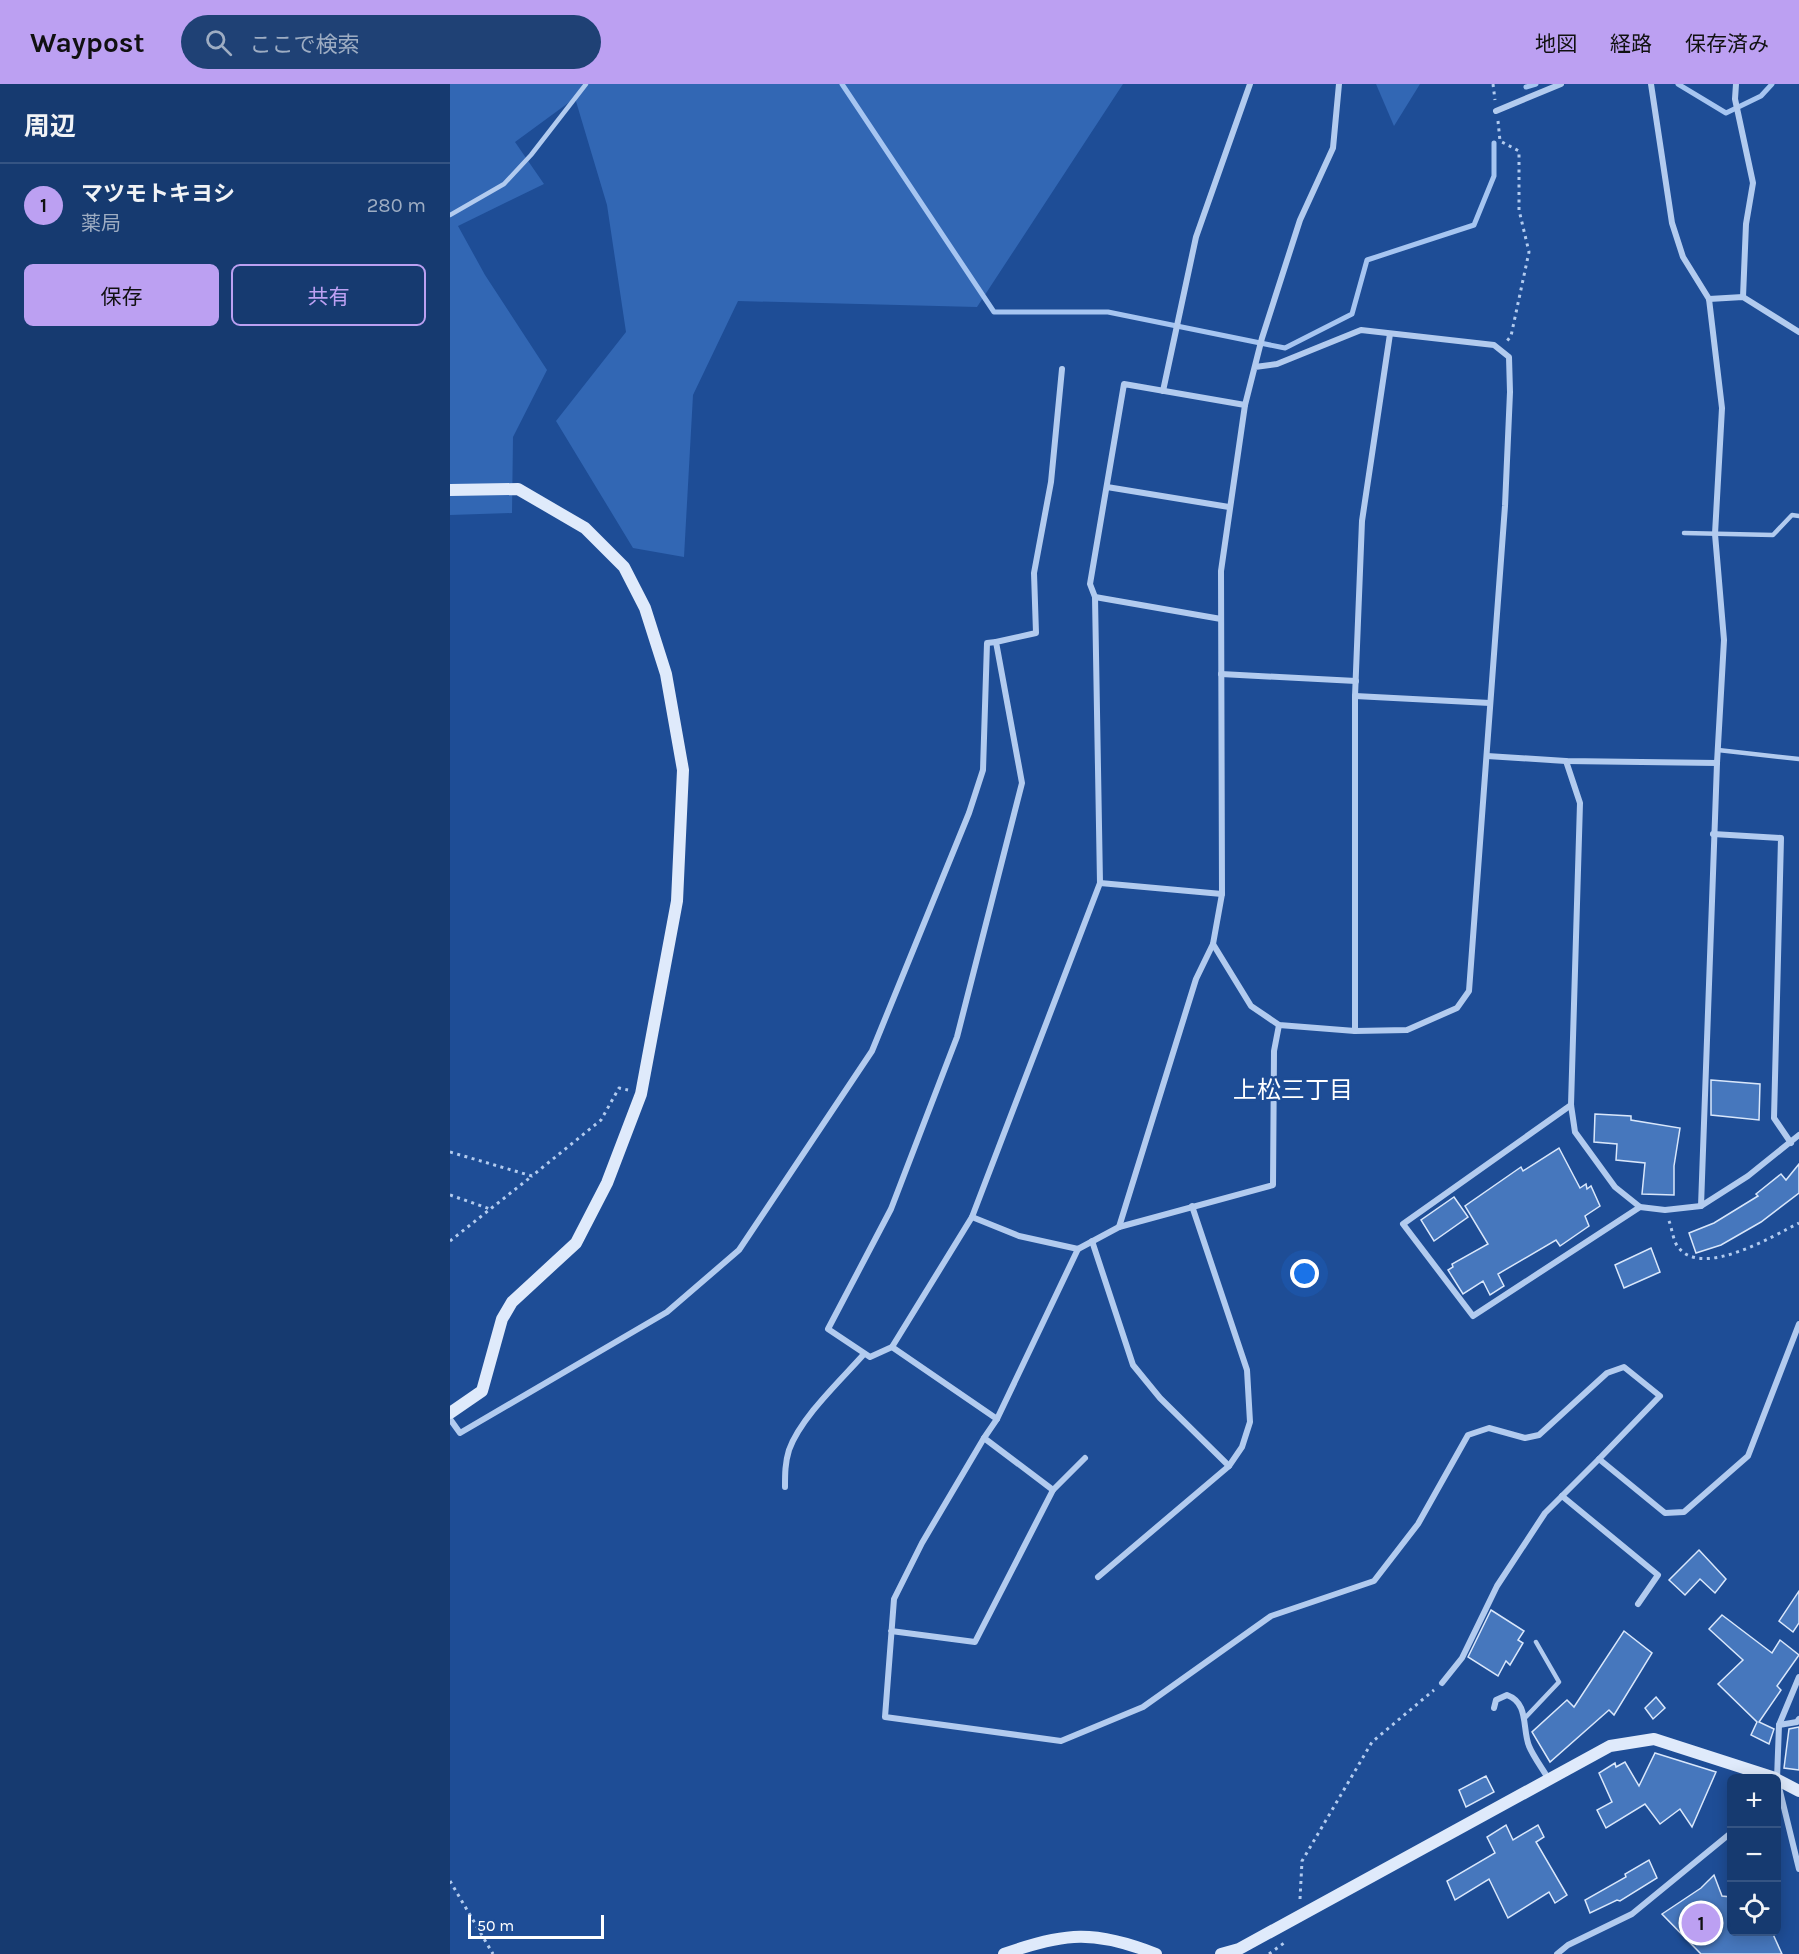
<!DOCTYPE html>
<html lang="ja">
<head>
<meta charset="utf-8">
<style>
  :root { --surface:#163a70; --page:#1f4175; --text:#f1f3f6; --muted:#9eadc3; --line:#355483; --accent:#bca0f2 }
  body { margin:0; font-family:Karla,"Noto Sans JP",sans-serif; background:var(--page); color:var(--text) }
  .controls { position:absolute; right:18px; bottom:18px; display:grid; overflow:hidden; border-radius:9px; box-shadow:0 3px 15px #0003 }
  .controls button { width:54px; height:54px; display:grid; place-items:center; padding:0; border:0; border-bottom:2px solid var(--line); background:var(--surface); color:var(--text); font:30px sans-serif }
  .scale { position:absolute; left:18px; bottom:15px; width:136px; box-sizing:border-box; padding-left:6px; border:3px solid #fff; border-top:0; font-size:16px; line-height:21px; white-space:nowrap; color:#fff; -webkit-text-stroke:4px #1e4d96; paint-order:stroke }
  .you { position:absolute; left:855px; top:1190px; width:21px; height:21px; margin:-15px; border:4px solid #fff; border-radius:50%; background:#1a73e8; box-shadow:0 0 0 9px #1a73e833 }
  .badge { display:grid; place-items:center; width:39px; height:39px; border-radius:50%; background:var(--accent); color:#111; font-size:20px; font-weight:700 }
  .pin { position:absolute; translate:-50% -50%; border:3px solid #fff; box-shadow:0 2px 6px #0006 }
  .list { margin:0; padding:0; list-style:none }
  h2 { display:flex; justify-content:space-between; align-items:center; height:78px; margin:0; padding:0 24px; font-size:26px }
  h2 small { font-size:20px; font-weight:400; color:var(--muted) }
  .list li { display:grid; grid-template-columns:39px 1fr auto; gap:18px; align-items:center; box-sizing:border-box; height:84px; padding:0 24px; border-top:2px solid var(--line) }
  .list b { display:block; font-size:22px; white-space:nowrap }
  .list p { margin:0; font-size:20px; white-space:nowrap; color:var(--muted) }
  .list em { font-size:20px; font-style:normal; color:var(--muted) }
  .actions { display:flex; gap:12px; padding:18px 24px }
  .actions a { flex:1; padding:14px 0; border:2px solid var(--accent); border-radius:9px; text-align:center; font-size:21px; color:var(--accent) }
  .actions .main { background:var(--accent); color:#111 }
  .icon { flex:none; width:33px; height:33px; fill:none; stroke:currentColor; stroke-width:2; stroke-linecap:round; stroke-linejoin:round }
  .map { position:relative; flex:none; width:1349px; height:1870px; overflow:hidden }
  header { display:flex; align-items:center; gap:36px; box-sizing:border-box; height:84px; padding:0 30px; background:var(--accent); color:#111 }
  header strong { font-size:28px }
  nav { display:flex; gap:33px; margin-inline-start:auto; font-size:21px }
  .search { width:420px; height:54px; background:var(--page); display:flex; align-items:center; gap:15px; box-sizing:border-box; padding:0 21px; border-radius:33px; color:var(--muted); font-size:22px }
  main { display:flex }
  aside { flex:1; background:var(--surface) }
  .map>svg:first-child { display:block }
  .green { fill:#3267b4 }
  .lines { fill:none; stroke-linecap:round; stroke-linejoin:round }
  .stream { stroke:#a6c5f1; stroke-width:5 }
  .building { fill:#4677bd; stroke:#d9e7fb; stroke-width:1.5 }
  .path { stroke:#b2cbef; stroke-width:3; stroke-dasharray:3 4.5; stroke-linecap:butt }
  .lane { stroke:#b2cbef; stroke-width:4.5 }
  .street { stroke:#b2cbef; stroke-width:6 }
  .secondary { stroke:#dfeafb; stroke-width:12 }
  .labels { text-anchor:middle; dominant-baseline:central; stroke-width:5; stroke-linejoin:round; paint-order:stroke }
  .neighbourhood-label { font-size:24px; fill:#fff; stroke:#1e4d96 }
</style>
</head>
<body>
<header>
<strong>Waypost</strong>
<div class="search"><svg class="icon" aria-label="search" viewBox="0 0 24 24"><circle cx="10" cy="10" r="6"/><path d="M15 15l6 6"/></svg>ここで検索</div>
<nav><a>地図</a><a>経路</a><a>保存済み</a></nav>
</header>
<main>
<aside>
<h2>周辺<small></small></h2>
<ul class="list">
<li><span class="badge">1</span><div><b>マツモトキヨシ</b><p>薬局</p></div><em>280 m</em></li>
</ul>
<div class="actions"><a class="main">保存</a><a>共有</a></div>
</aside>
<div class="map">
<svg width="1349" height="1870" viewBox="0 0 1349 1870">
  <rect width="100%" height="100%" fill="#1e4d96"/>
  <g class="green">
    <path d="M0 0H673L527 223 288 217 243 311 234 473 183 464 106 337 176 248 157 121 125 14 65 58 94 100 8 142 35 191 97 286 63 353 62 429 0 431Z"/>
    <path d="M926 0H970L944 42Z"/>
  </g>
  <g class="lines">
    <g class="stream">
      <path d="M392 0 544 228H658L835 264 902 230 917 176 1024 141 1044 92V59"/>
      <path d="M1228 0 1276 29 1311 12 1322 0"/>
      <path d="M1076 3 1086 0"/>
    </g>
  </g>
  <g class="building">
    <path d="M1261 996 1310 1000 1309 1036 1261 1031Z"/>
    <path d="M1145 1030 1181 1032V1036L1230 1044 1224 1082V1111L1192 1110 1195 1079 1166 1076 1167 1060 1144 1058Z"/>
    <path d="M1109 1064 1130 1104 1136 1100 1137 1105 1141 1102 1150 1122 1135 1132 1139 1142 1110 1162 1106 1156 1048 1190 1054 1202 1040 1211 1033 1197 1013 1210 998 1186 1003 1183 1002 1180 1038 1160 1015 1122 1071 1083 1073 1087Z"/>
    <path d="M1349 1080V1109L1311 1138 1271 1161 1246 1169 1239 1149 1264 1139 1308 1112 1306 1110 1331 1090 1336 1096Z"/>
    <path d="M1004 1113 1018 1133 984 1157 971 1136Z"/>
    <path d="M1201 1164 1210 1188 1174 1204 1165 1181Z"/>
    <path d="M1249 1466 1276 1495 1265 1509 1250 1495 1235 1511 1219 1496Z"/>
    <path d="M1349 1507V1539L1343 1548 1329 1537Z"/>
    <path d="M1041 1526 1074 1547 1068 1556 1073 1559 1060 1581 1056 1577 1048 1592 1018 1573Z"/>
    <path d="M1272 1531 1322 1569 1330 1556 1349 1571 1327 1602 1331 1606 1309 1638 1324 1645 1319 1660 1301 1651 1307 1638 1268 1600 1293 1576 1259 1545Z"/>
    <path d="M1174 1547 1202 1569 1164 1631 1159 1626 1100 1678 1082 1648 1117 1616 1124 1623Z"/>
    <path d="M1206 1613 1215 1624 1203 1635 1195 1624Z"/>
    <path d="M1349 1643V1686L1334 1684 1339 1645Z"/>
    <path d="M1205 1669 1266 1688 1242 1743 1230 1725 1210 1740 1195 1720 1156 1744 1147 1726 1162 1718 1149 1689 1165 1679 1166 1683 1175 1678 1189 1702Z"/>
    <path d="M1036 1692 1044 1708 1016 1723 1009 1706Z"/>
    <path d="M1056 1741 1063 1756 1088 1741 1094 1753 1086 1758 1117 1811 1105 1819 1099 1808 1058 1834 1039 1795 1005 1816 997 1797 1045 1769 1037 1753Z"/>
    <path d="M1199 1776 1207 1794 1170 1817 1167 1816 1140 1829 1135 1816 1176 1793 1175 1790Z"/>
    <path d="M1264 1791 1272 1812 1281 1813V1848H1322L1332 1870H1251L1212 1830 1251 1804Z"/>
  </g>
  <g class="lines">
    <g class="path">
      <path d="M1043 0 1045 16"/>
      <path d="M1048 37 1050 57 1069 67V126L1079 168 1061 252 1057 257"/>
      <path d="M0 1068 82 1092 151 1036 169 1004 178 1006"/>
      <path d="M0 1111 40 1125"/>
      <path d="M1219 1137C1222 1144 1223 1157 1228 1163 1252 1195 1323 1152 1349 1139"/>
      <path d="M0 1157 82 1092"/>
      <path d="M0 1797 43 1870"/>
      <path d="M850 1815 852 1777 922 1658 984 1606"/>
      <path d="M819 1870 834 1859"/>
    </g>
    <g class="lane">
      <path d="M0 131 54 100 81 71 136 0"/>
      <path d="M1234 449 1323 451 1342 431 1349 432"/>
      <path d="M1268 666 1349 675"/>
      <path d="M1074 1635 1109 1598 1086 1558"/>
    </g>
    <g class="street">
      <path d="M1286 0 1285 15 1303 99 1296 140 1293 213"/>
      <path d="M1046 27 1111 0"/>
      <path d="M1259 215 1293 213 1349 248"/>
      <path d="M805 283 827 280 911 246 1044 261 1059 273 1060 308 1055 422 1019 907 1007 924 957 946 905 947 829 941 801 922 763 860 772 810 771 487 795 321 812 254 850 136 883 64 889 0"/>
      <path d="M612 285 601 398 584 489 586 549 546 558 572 699 507 953 441 1125 378 1245 420 1273 442 1263 522 1133 569 1152 628 1165 669 1143 823 1101 824 967 829 941"/>
      <path d="M713 307 746 153 800 0"/>
      <path d="M657 403 779 423"/>
      <path d="M645 513 771 535"/>
      <path d="M771 590 906 597"/>
      <path d="M905 612 1040 619"/>
      <path d="M1037 672 1116 677 1267 679 1274 556 1265 450 1272 324 1259 215 1233 173 1222 139 1201 0"/>
      <path d="M1116 677 1130 719 1121 1021 1125 1048 1165 1103 1190 1123 1215 1126 1251 1122 1298 1092 1349 1051"/>
      <path d="M1263 750 1331 754 1324 1034 1341 1059"/>
      <path d="M650 799 645 513 640 500 674 300 795 321"/>
      <path d="M905 947V612L912 437 940 250"/>
      <path d="M1121 1021 953 1140 1023 1232 1190 1123"/>
      <path d="M742 1122 797 1286 800 1338 792 1363 779 1382"/>
      <path d="M1251 1122 1267 679"/>
      <path d="M522 1133 650 799 772 810"/>
      <path d="M669 1143 746 895 763 860"/>
      <path d="M642 1157 683 1281 710 1314 779 1382 648 1493"/>
      <path d="M442 1263 547 1335"/>
      <path d="M0 1335 10 1349 217 1228 289 1166 422 967 519 729 533 686 537 559 546 558"/>
      <path d="M534 1354 547 1335 628 1165"/>
      <path d="M335 1403C335 1390 335 1379 339 1366 351 1333 391 1296 414 1270"/>
      <path d="M603 1406 635 1374"/>
      <path d="M1112 1412 1208 1491 1188 1520"/>
      <path d="M441 1547 525 1558 603 1406 534 1354 472 1459 444 1515 435 1633 611 1657 693 1623 821 1532 924 1497 968 1440 1018 1351 1039 1344 1075 1354 1089 1351 1157 1289 1174 1283 1210 1312 1149 1375 1215 1429 1234 1428 1298 1372 1349 1240"/>
      <path d="M1349 1593 1329 1641 1327 1695 1349 1785"/>
      <path d="M992 1599 1012 1574 1047 1502 1095 1429 1149 1375"/>
      <path d="M1044 1624 1046 1616 1057 1611C1079 1619 1072 1644 1079 1662 1084 1674 1093 1685 1099 1696"/>
      <path d="M1329 1641 1347 1638 1349 1635"/>
      <path d="M1107 1870 1118 1861 1182 1830 1282 1748"/>
    </g>
    <g class="secondary">
      <path d="M0 406 68 405 135 444 174 483 195 524 216 590 233 686 227 817 191 1010 157 1099 126 1159 62 1218 52 1235 32 1307 0 1329"/>
      <path d="M1326 1695 1349 1707"/>
      <path d="M554 1870C615 1848 645 1846 706 1870"/>
      <path d="M771 1870 789 1865 1160 1662 1204 1655 1325 1694"/>
    </g>
  </g>
  <g class="labels">
    <g class="neighbourhood-label">
      <text x="843" y="1006">上松三丁目</text>
    </g>
  </g>
</svg>
<div class="controls">
<button>+</button>
<button>−</button>
<button><svg class="icon" aria-label="locate" viewBox="0 0 24 24"><circle cx="12" cy="12" r="6"/><path d="M12 2v4M12 18v4M2 12h4M18 12h4"/></svg></button>
</div>
<div class="scale">50 m</div>
<div class="you"></div>
<div class="pin badge" style="left:1251px;top:1839px">1</div>
</div>
</main>
</body>
</html>
